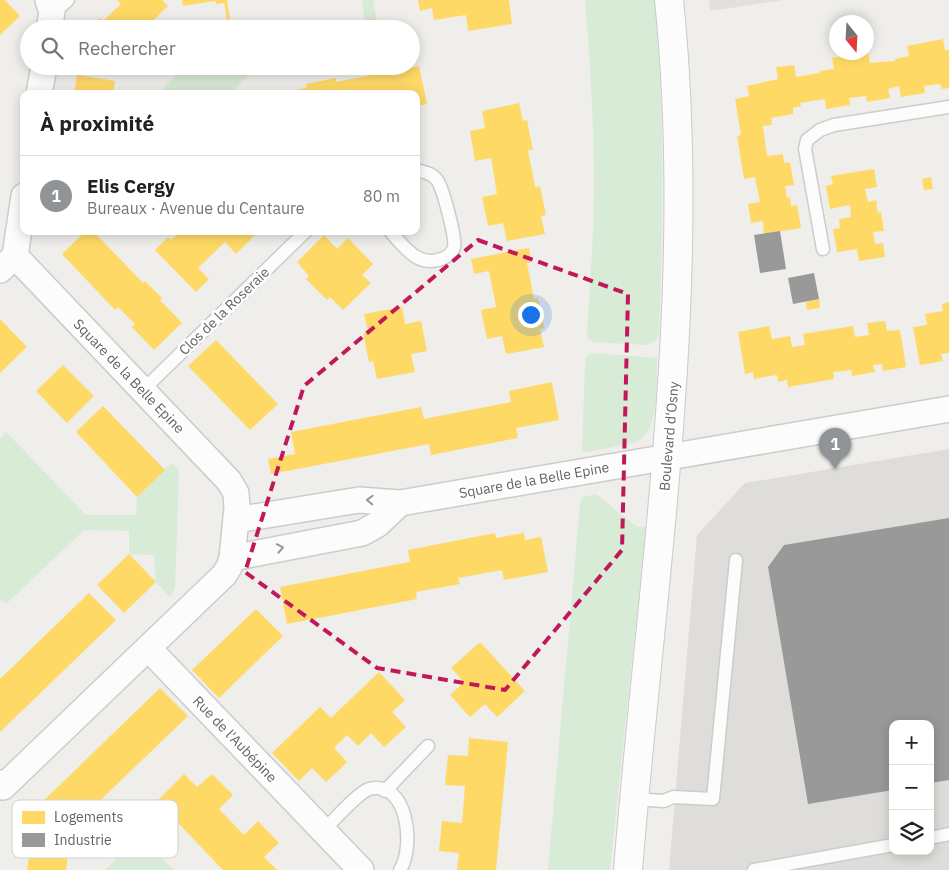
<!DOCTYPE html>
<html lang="fr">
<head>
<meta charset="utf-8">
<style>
  :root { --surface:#fff; --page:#f2f2f2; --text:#202124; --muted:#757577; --line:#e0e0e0; --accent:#919496 }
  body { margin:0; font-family:"IBM Plex Sans",sans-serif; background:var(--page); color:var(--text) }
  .controls { position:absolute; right:15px; bottom:15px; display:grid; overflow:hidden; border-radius:10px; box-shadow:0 2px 12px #0003 }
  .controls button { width:45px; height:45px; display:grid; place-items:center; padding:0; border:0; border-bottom:1px solid var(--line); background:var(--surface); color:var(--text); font:25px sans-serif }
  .compass { position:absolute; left:829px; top:15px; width:45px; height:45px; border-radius:50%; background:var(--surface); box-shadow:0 2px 12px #0003; rotate:162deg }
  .you { position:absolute; left:530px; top:314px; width:18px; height:18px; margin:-12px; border:4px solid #fff; border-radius:50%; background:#1a73e8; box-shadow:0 0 0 8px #1a73e833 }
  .badge { display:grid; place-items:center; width:32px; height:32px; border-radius:50%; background:var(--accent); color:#fff; font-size:16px; font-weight:700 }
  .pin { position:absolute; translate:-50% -41px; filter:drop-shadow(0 1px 2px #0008) }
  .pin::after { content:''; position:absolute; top:26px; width:18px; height:15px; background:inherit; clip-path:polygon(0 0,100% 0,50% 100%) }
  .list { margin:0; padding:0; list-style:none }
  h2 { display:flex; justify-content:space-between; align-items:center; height:65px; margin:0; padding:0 20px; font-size:21px }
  h2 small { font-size:16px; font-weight:400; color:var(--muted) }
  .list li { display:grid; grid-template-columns:32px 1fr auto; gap:15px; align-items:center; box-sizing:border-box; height:80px; padding:0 20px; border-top:1px solid var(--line) }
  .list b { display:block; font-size:19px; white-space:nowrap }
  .list p { margin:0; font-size:16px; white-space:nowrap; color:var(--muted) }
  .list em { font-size:16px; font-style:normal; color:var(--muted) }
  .icon { flex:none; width:28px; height:28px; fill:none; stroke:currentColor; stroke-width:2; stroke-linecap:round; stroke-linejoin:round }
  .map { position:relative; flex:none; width:949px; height:870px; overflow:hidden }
  .search { position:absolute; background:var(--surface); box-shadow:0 2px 12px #0003; left:20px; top:20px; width:400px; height:55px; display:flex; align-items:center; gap:12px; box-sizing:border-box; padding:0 18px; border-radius:28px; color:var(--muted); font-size:19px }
  .panel { position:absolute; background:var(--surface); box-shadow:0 2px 12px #0003; left:20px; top:90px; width:400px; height:145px; border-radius:10px }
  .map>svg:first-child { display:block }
  .industrial { fill:#dfddda; fill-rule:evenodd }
  .education { fill:#e2e0da }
  .green { fill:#d8ebd6 }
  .homes { fill:#ffd966 }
  .industry { fill:#999 }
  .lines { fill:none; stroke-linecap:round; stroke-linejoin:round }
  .lane-casing { stroke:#cbcccc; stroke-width:15 }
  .street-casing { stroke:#cbcccc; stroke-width:28 }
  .secondary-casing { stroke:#cacacb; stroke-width:30 }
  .lane { stroke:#fdfcfc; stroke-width:12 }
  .street { stroke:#fdfcfc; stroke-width:25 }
  .secondary { stroke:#fdfcfc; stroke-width:28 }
  .oneway { stroke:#96999c }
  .marked { fill:none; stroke:#c2185b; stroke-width:4; stroke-dasharray:10 6; stroke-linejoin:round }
  .labels { text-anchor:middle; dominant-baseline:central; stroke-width:5; stroke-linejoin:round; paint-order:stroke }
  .street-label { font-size:14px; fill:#5f6368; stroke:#fff }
  .key { fill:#fff; stroke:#cfd0d2; stroke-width:1 }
  .key-label { font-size:14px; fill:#5f6368 }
</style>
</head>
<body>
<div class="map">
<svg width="949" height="870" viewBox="0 0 949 870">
  <rect width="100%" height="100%" fill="#efeeea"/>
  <path class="industrial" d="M949 449V870H669L697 535 745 483ZM893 724H930V851H893Z"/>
  <path class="education" d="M709 0H784L710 11Z"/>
  <g class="green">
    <path d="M362 0H373L378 29H343L362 26 365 21Z"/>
    <path d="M585 0H655C665 111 663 223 659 334L656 340 647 345 593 342 588 339 587 333C590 283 594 233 594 184 594 122 590 61 585 0Z"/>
    <path d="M185 66H257L230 94H162L163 88Z"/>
    <path d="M592 353 657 358C656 380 660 431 637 442L588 452H584L582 450 585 365 586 357Z"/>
    <path d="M6 432 86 515H136L137 497 172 463 178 469 179 475 175 588 170 597 156 582 154 555 129 554V531L84 530 6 604 0 598V438Z"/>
    <path d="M596 494 637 527H646L610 870H548L580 504 583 497Z"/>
    <path d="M128 847 154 850 174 870H105Z"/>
  </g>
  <g class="homes">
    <path d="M0 0H5L20 16 0 35Z"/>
    <path d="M117 0H162L168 6 144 29H89L100 18 103 21 121 4Z"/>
    <path d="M182 0H215V1L183 6Z"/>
    <path d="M215 0H227L230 19 227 20 224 3 216 4Z"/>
    <path d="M418 0H509L512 24 468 31 466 15 434 20 432 8 420 11Z"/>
    <path d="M943 39 945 50H949V88L942 89 940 84 924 86 925 93 901 97 899 86 888 89 890 98 867 102 866 96 849 98 850 105 826 109 825 99 800 103 801 106 793 108V114L771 118 772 125 763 126 767 156 783 154 784 163 790 162 794 185 785 186 787 198 790 197 791 206 797 205 801 228 764 234 763 221 751 223 748 204 760 202 755 177 744 179 737 136 741 135 735 99 749 96 747 86 778 79 776 67 794 65 796 77 820 73V71L834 69 832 58 868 52 870 63 895 61V59L909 56 907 46Z"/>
    <path d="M396 66H401L402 70 419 66 427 104 416 106V94H289V91L307 88 306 84 336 78V82L372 75 371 71Z"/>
    <path d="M77 75 115 81 113 94H74Z"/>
    <path d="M519 103 523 121 527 120 533 150H528L535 187 540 186 546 215 541 216 545 234 507 241 503 223 488 226 482 197 497 194 491 158 475 161 470 131 485 128 482 111Z"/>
    <path d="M874 169 877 187 865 189 868 202 876 200 878 213 881 212 884 231 873 232 875 244 883 243 885 257 859 261 857 249 837 252 833 229 840 228 839 219 851 217 850 205 830 209 826 186 833 184 831 176Z"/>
    <path d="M931 177 933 189 924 190 922 179Z"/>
    <path d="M86 231H93L143 283 145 281 162 298 160 300 182 323 154 350 132 327 135 324 118 307 115 310 62 254Z"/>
    <path d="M181 231H255L257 233 236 254 225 242 198 268 209 279 196 292 155 250 168 237 171 240Z"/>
    <path d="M324 235 337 249 348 238 373 264 362 275 371 283 343 310 330 297 327 300 306 279 309 276 297 262Z"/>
    <path d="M529 248 531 263H527L534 299 538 298 542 313 544 328 540 329 544 347 506 354 502 336 487 339 481 310 496 307 489 271 474 274 471 259Z"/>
    <path d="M819 299 820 308 807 310 806 302Z"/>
    <path d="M949 302V353L941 354 943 361 920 365 913 327 927 325 925 314 943 311 942 304Z"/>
    <path d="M402 307 405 324 421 321 427 351 411 354 415 372 377 379 373 361 369 362 363 333 368 332 364 314Z"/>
    <path d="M0 319 27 347 0 373Z"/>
    <path d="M885 321 887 331 900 330 906 367 883 371 882 364 873 365 875 372 852 376 851 370 833 372 834 379 788 387 787 380 778 382 777 375 754 379 753 372 745 374 738 332 769 326 772 339 790 336 792 347 805 345 803 334 853 326 855 337 869 335 867 323Z"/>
    <path d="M216 340 278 404 250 430 188 366Z"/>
    <path d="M63 365 94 396 67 423 36 391Z"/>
    <path d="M552 382 559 420 516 428 518 438 431 455 429 444 271 474 268 459 295 454 291 432 421 407 424 419 511 402 509 391Z"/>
    <path d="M103 406 165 470 137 497 76 432Z"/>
    <path d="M495 533 496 538 524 533 525 540 541 537 548 572 504 580 502 570 458 578 460 584 416 592 417 599 287 624 280 587 409 562 410 561 408 550Z"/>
    <path d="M129 554 156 582 124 613 97 585Z"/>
    <path d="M89 593 116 620 0 732V679Z"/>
    <path d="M256 609 283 636 219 698 192 670Z"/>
    <path d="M480 642 525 691 497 717 485 704 470 717 450 695 464 682 451 668Z"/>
    <path d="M379 672 405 700 392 712 406 727 384 747 371 733 358 746 347 735 334 748 347 762 337 772 326 782 312 768 299 781 272 753 320 707 331 718Z"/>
    <path d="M160 688 188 716 60 839 33 811Z"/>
    <path d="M469 738 508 742 496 870H457L459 853 439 851 442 821 462 823 465 786 445 785 448 755 468 756Z"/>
    <path d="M184 774 197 787 212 774 233 795 219 809 244 835 258 821 279 843 264 857 277 870H223L157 801Z"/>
    <path d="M30 849 68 855 66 870H27Z"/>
  </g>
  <g class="industry">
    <path d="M780 231 786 269 760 273 754 235Z"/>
    <path d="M814 273 819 299 793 304 788 278Z"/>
    <path d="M949 518V780L930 783V724H893V790L808 804 768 567 784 545Z"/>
  </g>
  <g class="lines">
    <g class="lane-casing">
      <g id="lane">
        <path d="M52 9 60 7 68 0"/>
        <path d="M390 231C405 248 419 269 444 258 448 256 453 252 454 247 456 238 443 188 437 180 432 173 424 172 416 170"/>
        <path d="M823 249 805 149 807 140 820 130 834 125 949 107"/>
        <path d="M143 390 306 231"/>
        <path d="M385 791 428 746"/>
        <path d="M634 799 664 801 673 797 713 799 736 560"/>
        <path d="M323 831C332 822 359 792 369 789 408 779 415 847 400 870"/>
        <path d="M930 838 949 834"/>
        <path d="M754 870 893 845"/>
      </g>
    </g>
    <g class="street-casing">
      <g id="street">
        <path d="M48 0 52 12 49 29"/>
        <path d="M39 94 44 66"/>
        <path d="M15 256 24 196"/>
        <path d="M0 270 15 256 229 481 236 493 237 508 232 558 229 567 224 575 3 787 0 783"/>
        <path d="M400 503 949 409"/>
        <path d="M232 558 362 533 378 524 400 503 359 500 236 520"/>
        <path d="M148 648 361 870"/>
      </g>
    </g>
    <g class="secondary-casing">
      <path id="secondary" d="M628 870C651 581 699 291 669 0"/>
    </g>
    <use href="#lane" class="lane"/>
    <use href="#street" class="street"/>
    <use href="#secondary" class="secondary"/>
  </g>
  <defs><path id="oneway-chevron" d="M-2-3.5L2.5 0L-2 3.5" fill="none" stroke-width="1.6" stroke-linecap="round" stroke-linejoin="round" transform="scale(1.25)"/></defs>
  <g class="oneway">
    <use href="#oneway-chevron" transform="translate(370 500) rotate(-178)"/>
    <use href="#oneway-chevron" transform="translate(280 548) rotate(-11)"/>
  </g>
  <path class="marked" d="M478 240 628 294 622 550 505 690 377 668 245 572 304 386Z"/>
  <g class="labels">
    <g class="street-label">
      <text transform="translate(224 311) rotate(-44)">Clos de la Roseraie</text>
      <text transform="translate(129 376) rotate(46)">Square de la Belle Epine</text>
      <text transform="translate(669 436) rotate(-85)">Boulevard d'Osny</text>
      <text transform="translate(534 480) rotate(-10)">Square de la Belle Epine</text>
      <text transform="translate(235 739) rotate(46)">Rue de l'Aubépine</text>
    </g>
  </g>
  <rect x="12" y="800" width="166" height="58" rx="8" class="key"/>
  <rect x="22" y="811" width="23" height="13" fill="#ffd966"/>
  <rect x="22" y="833" width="23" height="14" fill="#999"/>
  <g class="key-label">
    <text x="54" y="822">Logements</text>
    <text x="54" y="845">Industrie</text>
  </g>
</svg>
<div class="controls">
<button>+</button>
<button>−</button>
<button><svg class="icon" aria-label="layers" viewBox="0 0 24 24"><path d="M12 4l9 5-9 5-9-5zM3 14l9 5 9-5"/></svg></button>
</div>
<svg class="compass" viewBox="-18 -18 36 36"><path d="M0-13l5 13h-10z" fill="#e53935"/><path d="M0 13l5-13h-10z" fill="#757577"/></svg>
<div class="you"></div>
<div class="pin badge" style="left:835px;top:469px">1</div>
<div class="search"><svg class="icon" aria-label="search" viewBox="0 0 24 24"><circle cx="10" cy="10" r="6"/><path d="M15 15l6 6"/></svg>Rechercher</div>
<section class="panel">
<h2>À proximité<small></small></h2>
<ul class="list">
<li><span class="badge">1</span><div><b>Elis Cergy</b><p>Bureaux · Avenue du Centaure</p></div><em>80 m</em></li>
</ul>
</section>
</div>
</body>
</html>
